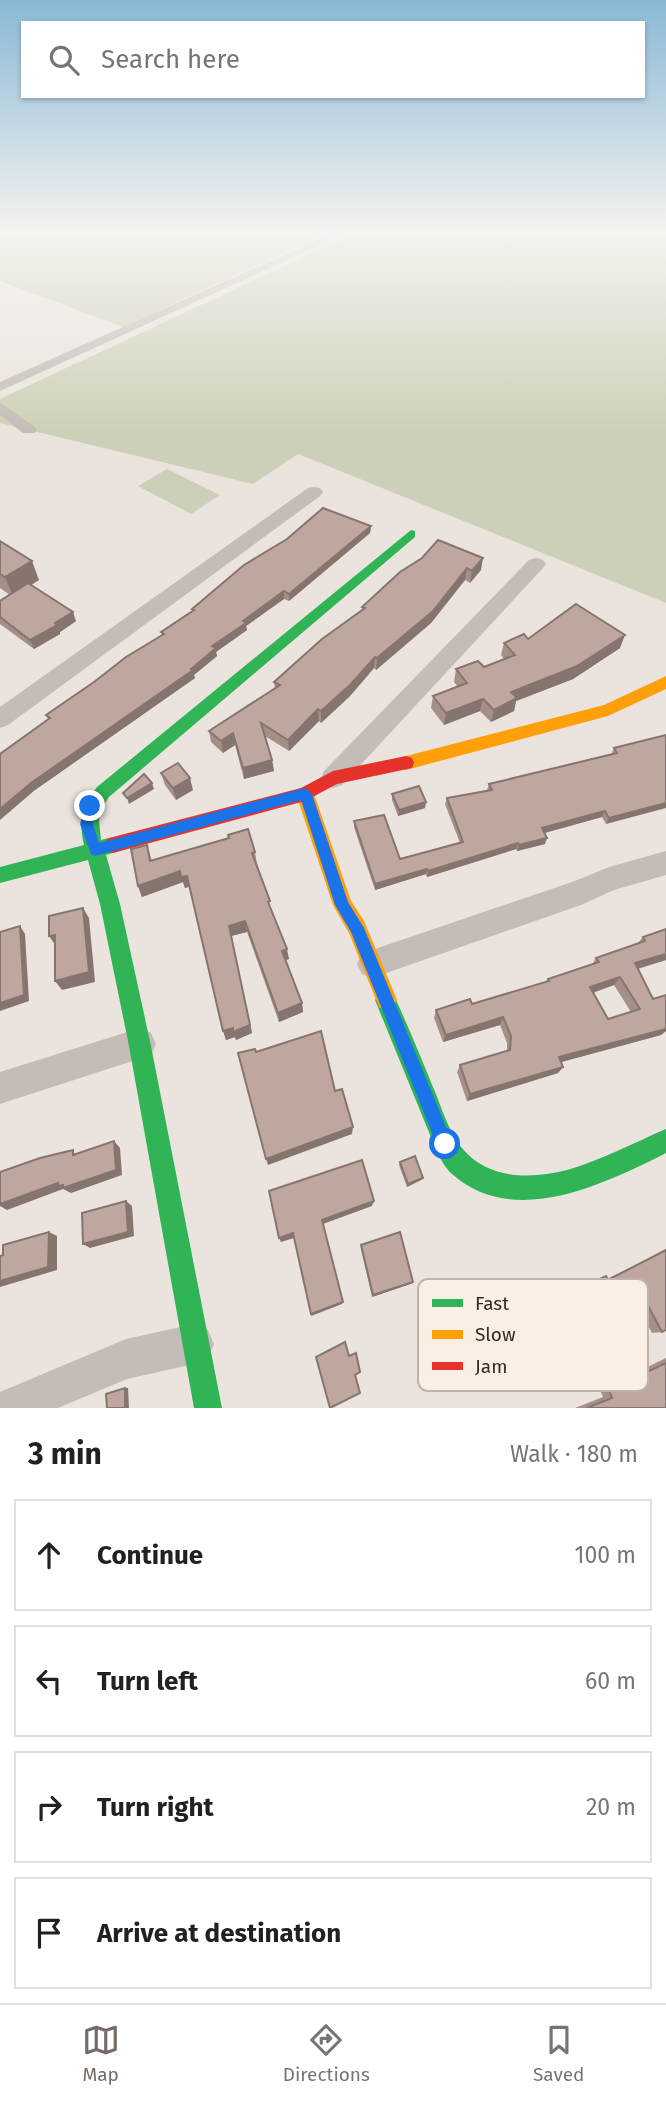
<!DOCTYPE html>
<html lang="en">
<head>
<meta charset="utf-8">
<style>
  :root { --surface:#fff; --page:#f6f6f6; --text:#202124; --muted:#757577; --line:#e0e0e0; --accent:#756b66 }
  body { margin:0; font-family:"Fira Sans",sans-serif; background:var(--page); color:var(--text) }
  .stop { position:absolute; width:21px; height:21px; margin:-16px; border:5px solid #1a73e8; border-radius:50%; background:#fff }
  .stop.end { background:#1a73e8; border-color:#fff; box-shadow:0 2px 7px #0008 }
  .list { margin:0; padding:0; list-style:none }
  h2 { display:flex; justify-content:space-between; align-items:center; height:91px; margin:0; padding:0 28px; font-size:30px }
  h2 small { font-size:23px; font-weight:400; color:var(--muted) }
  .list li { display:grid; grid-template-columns:46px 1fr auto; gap:21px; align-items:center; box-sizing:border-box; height:112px; margin:0 14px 14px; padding:0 14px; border:2px solid var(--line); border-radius:0px }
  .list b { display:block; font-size:26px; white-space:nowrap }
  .list em { font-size:23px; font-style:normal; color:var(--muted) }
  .icon { flex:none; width:38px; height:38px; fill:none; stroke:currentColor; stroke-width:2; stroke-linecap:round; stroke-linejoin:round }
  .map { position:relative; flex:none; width:666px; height:1408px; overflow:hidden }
  .search { position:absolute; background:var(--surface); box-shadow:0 2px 5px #0004; left:21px; right:21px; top:21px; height:77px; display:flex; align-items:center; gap:18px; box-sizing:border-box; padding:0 24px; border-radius:0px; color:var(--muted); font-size:26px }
  .sheet { height:595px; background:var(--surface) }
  nav { display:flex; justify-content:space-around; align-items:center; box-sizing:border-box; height:98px; border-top:2px solid var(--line); background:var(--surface); font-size:19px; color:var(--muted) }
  nav a { display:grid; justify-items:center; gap:4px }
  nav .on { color:var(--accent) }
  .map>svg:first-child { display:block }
  .green { fill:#cdd0b8 }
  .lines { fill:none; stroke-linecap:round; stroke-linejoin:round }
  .street { fill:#c4bcb7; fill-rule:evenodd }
  .fast { fill:#30b455; fill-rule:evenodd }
  .slow { fill:#ff9f0a; fill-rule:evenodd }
  .jam { fill:#e5322d; fill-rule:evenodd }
  .wall { fill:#a49089; fill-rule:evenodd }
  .shaded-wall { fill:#86756f }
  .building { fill:#bfa79f; stroke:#86756f; stroke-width:2; fill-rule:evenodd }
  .route { fill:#1a73e8 }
  .key { fill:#f9efe4; stroke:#beb4ab; stroke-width:2 }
  .key-label { font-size:19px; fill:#352a26 }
</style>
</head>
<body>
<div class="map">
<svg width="666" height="1408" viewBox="0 0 666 1408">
  <rect width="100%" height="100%" fill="#ebe4de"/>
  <g class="green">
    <path d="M0 234H324L123 327 0 281Z"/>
    <path d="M353 234H666V603L298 454 253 484 0 423V399Z"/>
    <path d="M167 469 220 495 191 514 138 486Z"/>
  </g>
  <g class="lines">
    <g class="street">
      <path d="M331 234H344L0 391V382Z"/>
      <path d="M0 403 35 427 37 430 35 433H23L0 415Z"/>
      <path d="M314 487 320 488 323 492 320 496 8 725 0 728V707L308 488Z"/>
      <path d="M536 558 543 560 546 564 543 568 342 785 333 788 324 785 321 778 324 771 529 560Z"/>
      <path d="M666 851V875L614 890 581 905 372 978 362 974 357 964 362 954 372 950 575 881 609 867Z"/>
      <path d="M140 1028 151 1033 156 1044 151 1055 0 1104V1072Z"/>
      <path d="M194 1324 208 1330 214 1344 208 1358 194 1364 127 1379 58 1408H0V1392L126 1339Z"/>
    </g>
    <g class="fast">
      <path d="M411 530 415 531V537L109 797 102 808 99 820 101 840 113 837 119 839 122 845 119 851 106 855 120 904 151 1046 222 1408H194L129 1046 100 904 88 860 0 883V867L84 845C78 822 83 806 97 787Z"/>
      <path d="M386 989 393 993C407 1024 420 1055 433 1087 440 1103 445 1121 454 1136 477 1178 524 1181 567 1170 602 1160 633 1143 666 1129V1153C604 1184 514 1229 452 1174 446 1169 441 1160 437 1152L375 1000 379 993Z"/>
    </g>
    <g class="slow">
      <path d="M666 676V689L608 716 406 770 400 768 398 763 400 758 406 756 604 705Z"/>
      <path d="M305 787 311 789 314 794 351 901 364 921 397 1000 393 1007 386 1011 379 1007 349 933 333 905 296 794 299 789Z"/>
    </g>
    <path class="jam" d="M406 756 412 758 414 763 412 768 337 784 305 801 113 853 107 851 104 845 107 839 113 837 301 788 333 771Z"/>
  </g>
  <g class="wall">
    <path d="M371 526 370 533 289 601 284 599 246 626 247 630 216 652 217 656 194 675 195 678 35 790 48 719 46 715 162 635 161 632 192 611V609Z"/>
    <path d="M0 541 39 580 31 585 76 621 60 632V634L34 649 0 624V601L10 595 0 588Z"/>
    <path d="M422 558 481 570 470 583 465 580 431 623 376 670 374 668 350 696 321 723 319 721 289 751 265 736 272 760 274 771 244 779 235 745 223 753 211 742 209 731 275 689 274 682 362 611V607Z"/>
    <path d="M528 639 620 648 573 679 516 701 514 711 491 722 480 711 444 725 431 708 433 696 458 687 454 682 456 669 484 667 504 659 501 655 504 643Z"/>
    <path d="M666 735 606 824 602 817 545 833V844L517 851 516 849 427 877 426 874 375 890 354 827V821L400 859 460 843 445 804 447 798 487 790 489 784 611 755 614 748Z"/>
    <path d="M161 773 193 790 176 800 165 785Z"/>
    <path d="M392 794 425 808 398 816 392 800Z"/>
    <path d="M147 845 152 861 255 852 257 864 271 911 289 959 285 960 302 1003 303 1012 279 1022 247 932 231 936 252 1033 236 1040 235 1037 226 1040 189 887 185 888 183 882 142 897 138 886Z"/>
    <path d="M666 929V960L638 969 653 999 666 995V1031L661 1035 561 1062 563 1067 558 1073 467 1101 457 1072 460 1065 507 1052V1043L500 1025 443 1042 434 1018 436 1010 472 1004 546 982 548 979 592 965 596 958 637 944 643 937ZM614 985 631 1012 608 1019 593 993Z"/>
    <path d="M400 1162 421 1180 407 1187 399 1165Z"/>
    <path d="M361 1245 413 1282 410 1284 372 1297 361 1249Z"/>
    <path d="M666 1250 662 1332 652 1333 637 1304 556 1342 517 1371H512L497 1329 561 1301 559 1297 598 1279 606 1276 607 1279Z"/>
    <path d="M666 1358V1408H575L603 1397 600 1390Z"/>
  </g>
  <g class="shaded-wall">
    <path d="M371 526 370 533 289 601V594Z"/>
    <path d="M483 558 481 570 470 583 472 571Z"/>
    <path d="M32 561 39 580 13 596 5 577Z"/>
    <path d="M467 568 465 580 431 623 376 670 377 658Z"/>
    <path d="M284 591V599L246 626 247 630 216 652 217 656 194 675 195 678 35 790 0 820V809L31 783 191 669 212 646 243 621Z"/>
    <path d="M73 612 76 621 60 632V634L34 649 30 640Z"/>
    <path d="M625 635 620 648 573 679 516 701 514 711 491 722 494 710 511 692Z"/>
    <path d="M375 657 374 668 350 696 321 723V711Z"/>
    <path d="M483 699 480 711 444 725 446 713Z"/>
    <path d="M318 709 319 721 289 751 288 740Z"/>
    <path d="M233 733 235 745 223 753 221 741Z"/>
    <path d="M272 760 274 771 244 779 243 768Z"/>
    <path d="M190 778 193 790 176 800 173 788Z"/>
    <path d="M152 783 154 789 129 804 127 798Z"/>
    <path d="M426 802 425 808 398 816 399 810Z"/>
    <path d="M666 803V808L606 824 609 818Z"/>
    <path d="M605 811 602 817 540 834 542 828Z"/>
    <path d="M547 838 545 844 517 851 519 845Z"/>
    <path d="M518 843 516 849 427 877 428 871Z"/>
    <path d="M427 869 426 874 375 890V884Z"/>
    <path d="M180 871 187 876 190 886 185 888 183 882 142 897 138 886Z"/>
    <path d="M83 908 89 918 95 982 62 990 55 981Z"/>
    <path d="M245 921 247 932 231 936 252 1033 236 1040 235 1037 226 1040 223 1031 233 1028 229 926Z"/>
    <path d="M20 926 25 934 29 1001 0 1011V1003Z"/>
    <path d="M55 935 56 946 49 936Z"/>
    <path d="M287 949 289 959 283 961 282 951Z"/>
    <path d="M666 954V960L629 971 635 963Z"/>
    <path d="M620 977 614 985 584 995 590 987Z"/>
    <path d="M302 1003 303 1012 279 1022 278 1013Z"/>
    <path d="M503 1017 500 1025 443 1042 446 1035Z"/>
    <path d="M666 1027V1031L661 1035 554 1064 559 1057Z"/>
    <path d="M563 1067 558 1073 467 1101 470 1094Z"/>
    <path d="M353 1127 352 1134 268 1165 266 1159Z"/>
    <path d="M114 1141 120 1148 122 1175 71 1193 63 1189 7 1210 0 1206V1204L58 1183Z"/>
    <path d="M423 1178 421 1180 407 1187 408 1184Z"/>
    <path d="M126 1201 132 1206 134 1236 90 1248 83 1244Z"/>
    <path d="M374 1201 372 1206 323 1224 322 1220Z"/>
    <path d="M49 1232 57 1236V1270L0 1287V1281Z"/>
    <path d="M293 1233 294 1238 281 1242 279 1238Z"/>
    <path d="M413 1282 410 1284 372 1297 373 1295Z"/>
    <path d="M343 1302 342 1304 311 1316V1314Z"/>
    <path d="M125 1388H128L129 1408H125Z"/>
  </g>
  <g class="building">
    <path d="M323 508 371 526 289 594 284 591 243 621 246 623 212 646 216 648 191 669 193 670 31 783 0 809V754L50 718 46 715 94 682 126 657 164 634 161 632 194 610 192 609 244 565 287 539Z"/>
    <path d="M438 540 483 558 472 571 467 568 433 611 377 658 375 657 351 684 321 711 318 709 288 740 261 723 272 760 243 768 233 733 221 741 209 731 280 685 274 682 322 639 365 608 362 607 400 572 422 558Z"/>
    <path d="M0 541 32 561 5 577 0 574Z"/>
    <path d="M28 583 73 612 55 623 57 625 30 640 0 617V601Z"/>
    <path d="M576 604 625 635 577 666 511 692 517 698 494 710 483 699 446 713 433 696 467 683 456 669 478 661 484 667 515 655 504 643 524 634 528 639Z"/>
    <path d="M666 735V803L609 818 605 811 542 828 547 838 519 845 518 843 428 871 427 869 375 884 354 821 384 815 400 859 463 842 447 798 492 790 489 784 617 753 614 748Z"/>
    <path d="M178 763 190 778 173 788 161 773Z"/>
    <path d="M144 774 152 783 127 798 123 793Z"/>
    <path d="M419 786 426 802 399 810 392 794Z"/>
    <path d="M248 829 255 852 252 853 270 901 268 902 287 949 282 951 302 1003 278 1013 245 921 229 926 250 1025 233 1032V1028L223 1031 187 876 181 877 180 871 138 886 131 849 147 845 150 861 229 838 228 835Z"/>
    <path d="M83 908 89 972 55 981V935L49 936V916Z"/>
    <path d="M20 926 24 995 0 1003V932Z"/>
    <path d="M666 929V954L635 963 653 999 666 995V1029L559 1057 563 1067 470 1094 460 1065 510 1050 511 1036 503 1017 446 1035 436 1010 470 999 472 1004 549 981 548 979 599 962 596 958 645 941 643 937ZM620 977 640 1009 608 1019 590 987Z"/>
    <path d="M321 1031 335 1091 342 1089 353 1127 266 1159 238 1053 255 1049 256 1052Z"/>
    <path d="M114 1141 116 1170 63 1188V1185L58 1186V1183L0 1204V1172L40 1158 73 1150V1155Z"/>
    <path d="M415 1156 423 1178 408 1184 400 1162Z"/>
    <path d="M362 1160 374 1201 322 1220 343 1302 311 1314 293 1233 279 1238 269 1191Z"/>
    <path d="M126 1201 128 1232 83 1244 82 1213Z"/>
    <path d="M49 1232 48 1267 0 1281V1256L3 1255V1245Z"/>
    <path d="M400 1232 413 1282 373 1295 361 1245Z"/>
    <path d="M666 1250V1330L662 1332 645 1300 556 1342 560 1352 517 1371 502 1328 568 1299 566 1294 606 1276 608 1280Z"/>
    <path d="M345 1342 349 1356 356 1353 360 1372 355 1375 360 1393 330 1408 316 1357Z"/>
    <path d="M666 1363V1408H587L612 1398 609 1390Z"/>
    <path d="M125 1388V1408H107L106 1394Z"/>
  </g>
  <linearGradient id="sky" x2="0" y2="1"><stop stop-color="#89b8d6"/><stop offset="0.54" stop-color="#f6f3f0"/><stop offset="1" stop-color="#f6f3f0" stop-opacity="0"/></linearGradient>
  <rect width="666" height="431" fill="url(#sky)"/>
  <path class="route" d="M305 788 312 794 348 902 364 928 453 1144 451 1150 445 1152 439 1150 351 932 335 905 301 800 95 856 91 854 80 824 86 802H95L96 806 93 824 99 843Z"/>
  <rect x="418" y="1279" width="230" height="112" rx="10" class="key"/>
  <rect x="432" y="1299" width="31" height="8" fill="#30b455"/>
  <rect x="432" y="1330" width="31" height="9" fill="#ff9f0a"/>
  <rect x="432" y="1362" width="31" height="8" fill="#e5322d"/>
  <g class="key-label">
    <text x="475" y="1310">Fast</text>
    <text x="475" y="1341">Slow</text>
    <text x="475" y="1373">Jam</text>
  </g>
</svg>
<div class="stop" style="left:445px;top:1144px"></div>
<div class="stop end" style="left:90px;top:806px"></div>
<div class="search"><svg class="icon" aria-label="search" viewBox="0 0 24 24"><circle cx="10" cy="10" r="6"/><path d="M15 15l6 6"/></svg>Search here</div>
</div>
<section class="sheet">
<h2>3 min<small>Walk · 180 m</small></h2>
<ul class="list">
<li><svg class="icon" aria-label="ahead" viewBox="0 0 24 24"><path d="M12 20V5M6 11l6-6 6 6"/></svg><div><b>Continue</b></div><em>100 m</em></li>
<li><svg class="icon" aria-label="left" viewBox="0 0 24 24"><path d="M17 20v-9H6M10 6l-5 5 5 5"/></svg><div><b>Turn left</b></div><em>60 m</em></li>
<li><svg class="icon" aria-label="right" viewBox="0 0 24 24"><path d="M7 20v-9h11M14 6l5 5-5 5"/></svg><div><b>Turn right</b></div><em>20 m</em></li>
<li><svg class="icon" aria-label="arrive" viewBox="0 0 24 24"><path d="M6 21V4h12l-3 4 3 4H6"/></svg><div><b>Arrive at destination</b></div></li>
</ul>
</section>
<nav>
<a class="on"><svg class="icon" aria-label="map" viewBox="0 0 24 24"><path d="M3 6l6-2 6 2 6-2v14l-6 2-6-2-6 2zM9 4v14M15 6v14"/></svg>Map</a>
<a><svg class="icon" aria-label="directions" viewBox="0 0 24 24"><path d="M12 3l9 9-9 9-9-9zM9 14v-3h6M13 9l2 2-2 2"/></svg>Directions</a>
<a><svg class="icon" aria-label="saved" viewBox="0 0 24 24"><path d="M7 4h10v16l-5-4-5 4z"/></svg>Saved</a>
</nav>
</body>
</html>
